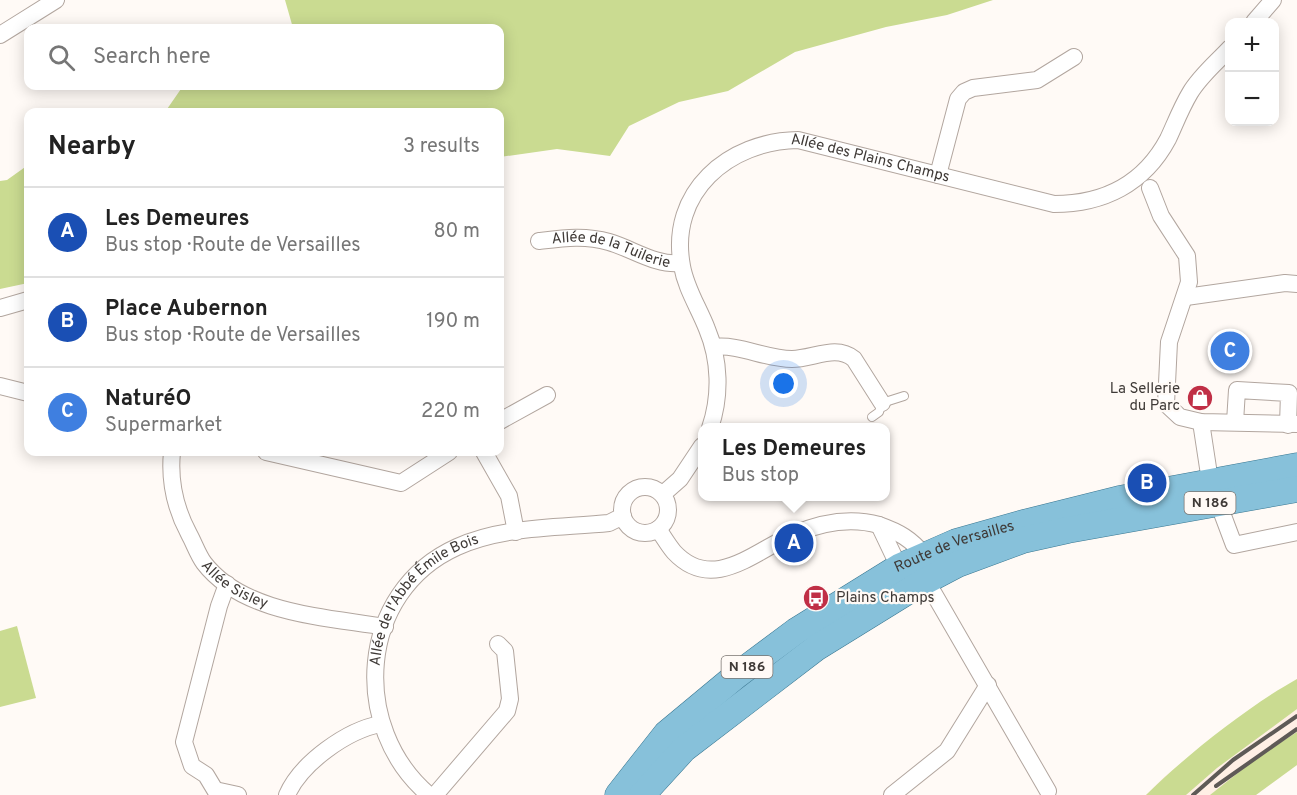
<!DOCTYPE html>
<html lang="en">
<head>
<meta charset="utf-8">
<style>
  :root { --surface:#fff; --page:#f6f6f6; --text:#222; --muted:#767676; --line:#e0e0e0; --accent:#c02f46 }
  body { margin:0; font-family:Overpass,sans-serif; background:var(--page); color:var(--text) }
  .controls { position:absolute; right:18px; top:18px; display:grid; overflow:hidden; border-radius:12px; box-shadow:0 3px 15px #0003 }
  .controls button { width:54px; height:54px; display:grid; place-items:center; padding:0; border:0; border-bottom:2px solid var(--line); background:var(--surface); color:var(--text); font:30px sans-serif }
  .you { position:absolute; left:784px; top:384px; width:21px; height:21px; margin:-15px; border:4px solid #fff; border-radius:50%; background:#1a73e8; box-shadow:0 0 0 9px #1a73e833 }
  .badge { display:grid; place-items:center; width:39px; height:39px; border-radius:50%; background:var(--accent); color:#fff; font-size:20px; font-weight:700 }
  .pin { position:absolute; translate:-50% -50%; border:3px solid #fff; box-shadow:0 2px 6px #0006 }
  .popup { position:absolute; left:698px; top:423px; width:192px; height:78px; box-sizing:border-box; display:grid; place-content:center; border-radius:12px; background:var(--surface); filter:drop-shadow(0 2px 4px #0005); font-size:20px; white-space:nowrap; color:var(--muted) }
  .popup b { font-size:22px; color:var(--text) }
  .popup::after { content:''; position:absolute; left:50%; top:100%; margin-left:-12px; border:12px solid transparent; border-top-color:var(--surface) }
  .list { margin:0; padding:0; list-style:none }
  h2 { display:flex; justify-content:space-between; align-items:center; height:78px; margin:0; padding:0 24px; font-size:26px }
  h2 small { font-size:20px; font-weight:400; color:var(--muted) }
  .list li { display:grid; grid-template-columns:39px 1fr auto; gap:18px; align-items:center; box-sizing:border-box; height:90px; padding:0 24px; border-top:2px solid var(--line) }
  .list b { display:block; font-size:22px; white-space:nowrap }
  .list p { margin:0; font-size:20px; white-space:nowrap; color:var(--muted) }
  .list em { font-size:20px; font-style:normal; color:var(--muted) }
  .icon { flex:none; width:33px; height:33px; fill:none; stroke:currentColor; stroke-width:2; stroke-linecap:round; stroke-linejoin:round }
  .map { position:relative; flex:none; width:1297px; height:795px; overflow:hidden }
  .search { position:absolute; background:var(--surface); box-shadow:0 3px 15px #0003; left:24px; top:24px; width:480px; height:66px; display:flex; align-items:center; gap:15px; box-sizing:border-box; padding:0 21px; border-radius:12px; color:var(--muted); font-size:22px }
  .panel { position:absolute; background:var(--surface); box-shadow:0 3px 15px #0003; left:24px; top:108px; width:480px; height:348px; border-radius:12px }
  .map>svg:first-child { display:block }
  .built { fill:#ffefe5 }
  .green { fill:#cadb91 }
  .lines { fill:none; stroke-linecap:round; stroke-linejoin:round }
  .lane-casing { stroke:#b2a69f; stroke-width:10 }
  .street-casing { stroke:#b2a69f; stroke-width:18 }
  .primary-casing { stroke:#3a7791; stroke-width:27 }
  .lane { stroke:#fff; stroke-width:8 }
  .street { stroke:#fff; stroke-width:16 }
  .primary { stroke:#87c1da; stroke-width:26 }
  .rail { stroke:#5f5a57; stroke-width:4 }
  .labels { text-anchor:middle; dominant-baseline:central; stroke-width:4.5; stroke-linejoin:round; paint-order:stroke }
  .shield { fill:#fffaf6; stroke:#797470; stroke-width:1.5 }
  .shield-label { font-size:14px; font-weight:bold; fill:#3f3a37 }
  .street-label { font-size:15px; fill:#3f3a37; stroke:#fffaf6 }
  .poi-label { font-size:15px; fill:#3f3a37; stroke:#fffaf6; text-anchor:end }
</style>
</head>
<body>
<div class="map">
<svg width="1297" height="795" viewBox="0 0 1297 795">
  <rect width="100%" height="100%" fill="#fffaf6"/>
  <path class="built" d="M1297 679V765L1256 795H1146L1164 777 1241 717Z"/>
  <g class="green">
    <path d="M285 0H993L947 15 886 27 795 52 728 91 679 102 629 126 610 156 557 149 500 157V112H165L183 86H500V28H293Z"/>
    <path d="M28 165V283L0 289V181L7 180Z"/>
    <path d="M17 626 36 698 0 707V631Z"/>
    <path d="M1297 679V709L1217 768 1186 795H1146C1184 757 1250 705 1297 679Z"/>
    <path d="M1297 732V765L1256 795H1210L1258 757Z"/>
  </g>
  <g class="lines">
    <g class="lane-casing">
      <path id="lane" d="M872 417 879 412 882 403 904 396"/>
    </g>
    <g class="street-casing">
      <g id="street">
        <path d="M1254 22 1273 0"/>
        <path d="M0 35 56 0"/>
        <path d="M938 175 958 99 964 92 973 88 1037 80 1074 57"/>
        <path d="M1150 188 1161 216 1187 256 1189 282 1169 342 1166 404 1180 417 1201 422 1297 424"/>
        <path id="s1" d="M539 241C564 238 585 235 609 242 633 249 656 266 681 263"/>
        <path d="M1186 297 1285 283 1297 284"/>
        <path d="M0 308 28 300"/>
        <path d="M714 347C740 344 765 359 792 359 813 359 836 344 854 359L882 403"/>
        <path d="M0 386 28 393"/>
        <path d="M500 421 547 395"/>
        <path d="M1201 422 1210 481 1234 545 1297 532"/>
        <path d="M1235 422 1237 390 1289 393 1288 425"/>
        <path id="s2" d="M710 428C721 396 720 360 707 329 699 308 686 289 682 266 668 192 729 141 798 140L1054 204C1103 204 1144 184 1168 139 1175 124 1181 108 1190 93 1200 76 1216 63 1230 48"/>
        <path id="s3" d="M172 452C169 482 175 508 189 534 194 543 198 555 204 563 243 614 327 617 385 627"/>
        <path d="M266 452 401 483 449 452"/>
        <path d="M484 452 509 496 516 532"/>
        <circle cx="645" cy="510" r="23"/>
        <path d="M663 494 680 479 702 446"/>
        <path d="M879 525 899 567 906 570"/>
        <path d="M658 529C663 536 668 545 674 552 713 594 756 550 794 534 820 523 851 517 879 525 899 532 911 539 924 555L926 580 1048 791"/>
        <path d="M227 584 219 606 184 742 192 766 206 775 215 790 238 795"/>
        <path d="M287 795C301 763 347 730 381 724"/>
        <path id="s4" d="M429 795C350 728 357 592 457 547 503 526 560 528 609 523L623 516"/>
        <path d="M435 795 507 711 510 699 505 651 498 644"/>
        <path d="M892 795 947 751 988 685"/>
      </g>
    </g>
    <g class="primary-casing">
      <g id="primary">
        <path id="s5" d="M618 795 666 734 737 675 796 631 899 567 956 542 1027 522 1119 499 1297 466"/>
        <path d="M642 795 684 749 816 648 918 585 958 564 1023 540 1068 530 1297 489"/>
      </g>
    </g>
    <use href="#lane" class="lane"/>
    <use href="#street" class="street"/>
    <use href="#primary" class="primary"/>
    <g class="rail">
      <path d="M1216 786 1297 729"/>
      <path d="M1193 795 1233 760 1297 716"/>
    </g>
  </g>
  <defs>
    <g id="shop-disc" transform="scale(1.35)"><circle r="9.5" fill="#c02f46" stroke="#fffaf6"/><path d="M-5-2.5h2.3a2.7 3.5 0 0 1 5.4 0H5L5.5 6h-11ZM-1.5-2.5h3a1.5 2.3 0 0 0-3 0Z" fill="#fff"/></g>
    <g id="bus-disc" transform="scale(1.35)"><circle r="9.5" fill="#c02f46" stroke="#fffaf6"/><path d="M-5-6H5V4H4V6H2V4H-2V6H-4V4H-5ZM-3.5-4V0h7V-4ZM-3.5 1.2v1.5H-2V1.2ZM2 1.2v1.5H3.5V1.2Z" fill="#fff"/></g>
  </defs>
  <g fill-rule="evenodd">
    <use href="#shop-disc" x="1200" y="398"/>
    <use href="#bus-disc" x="816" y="598"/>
  </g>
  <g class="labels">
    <g class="shield">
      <rect x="1184.5" y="492" width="51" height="22" rx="4.5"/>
      <rect x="721.5" y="656" width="51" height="22" rx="4.5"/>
    </g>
    <g class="shield-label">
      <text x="1210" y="503">N 186</text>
      <text x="747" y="667">N 186</text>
    </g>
    <g class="street-label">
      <text stroke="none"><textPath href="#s2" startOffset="440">Allée des Plains Champs</textPath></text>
      <text stroke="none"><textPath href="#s1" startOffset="74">Allée de la Tuilerie</textPath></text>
      <text stroke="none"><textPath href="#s5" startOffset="424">Route de Versailles</textPath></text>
      <text stroke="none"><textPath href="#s3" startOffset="156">Allée Sisley</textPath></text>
      <text stroke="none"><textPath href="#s4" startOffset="232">Allée de l'Abbé Émile Bois</textPath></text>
    </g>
    <g class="poi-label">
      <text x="1180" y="389">La Sellerie<tspan x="1180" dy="17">du Parc</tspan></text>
      <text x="836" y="598" text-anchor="start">Plains Champs</text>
    </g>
  </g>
</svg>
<div class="controls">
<button>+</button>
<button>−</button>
</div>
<div class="you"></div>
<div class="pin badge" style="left:794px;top:543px;background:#1a4fb4">A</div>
<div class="popup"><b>Les Demeures</b>Bus stop</div>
<div class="pin badge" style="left:1147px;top:483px;background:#1a4fb4">B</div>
<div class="pin badge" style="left:1230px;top:351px;background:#3f7fe0">C</div>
<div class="search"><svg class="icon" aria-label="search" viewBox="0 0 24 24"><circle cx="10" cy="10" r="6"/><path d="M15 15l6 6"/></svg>Search here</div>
<section class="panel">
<h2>Nearby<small>3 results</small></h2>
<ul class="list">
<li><span class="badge" style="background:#1a4fb4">A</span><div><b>Les Demeures</b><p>Bus stop · Route de Versailles</p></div><em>80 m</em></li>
<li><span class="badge" style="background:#1a4fb4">B</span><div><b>Place Aubernon</b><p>Bus stop · Route de Versailles</p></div><em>190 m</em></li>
<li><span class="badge" style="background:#3f7fe0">C</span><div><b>NaturéO</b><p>Supermarket</p></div><em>220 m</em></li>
</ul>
</section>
</div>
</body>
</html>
